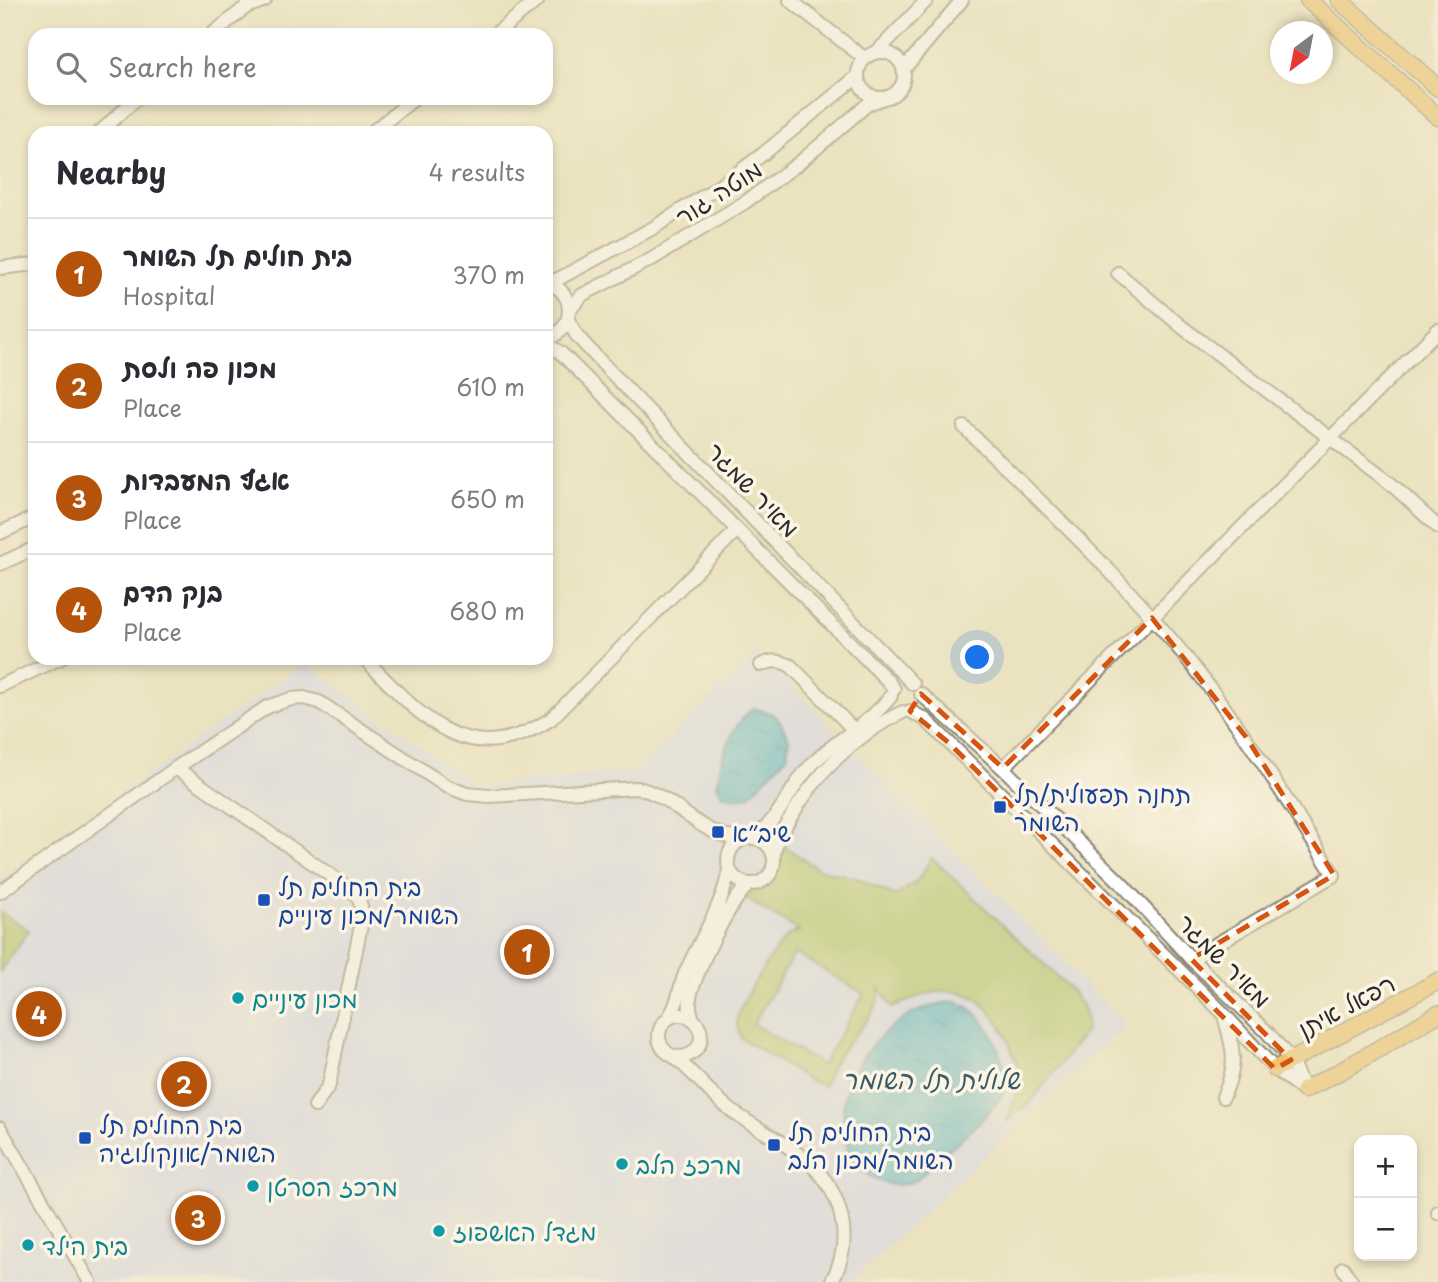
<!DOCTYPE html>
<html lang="en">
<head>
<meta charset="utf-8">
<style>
  :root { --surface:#fff; --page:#f2f2f3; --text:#2b2b33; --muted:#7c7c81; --line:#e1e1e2; --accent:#b45309 }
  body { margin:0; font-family:"Playpen Sans","Playpen Sans Hebrew",sans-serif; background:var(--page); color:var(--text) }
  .controls { position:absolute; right:21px; bottom:21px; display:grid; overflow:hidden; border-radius:14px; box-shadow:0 4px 10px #0003 }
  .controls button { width:63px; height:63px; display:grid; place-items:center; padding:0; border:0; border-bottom:2px solid var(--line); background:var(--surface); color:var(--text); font:35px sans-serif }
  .compass { position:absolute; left:1270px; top:21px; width:63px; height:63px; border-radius:50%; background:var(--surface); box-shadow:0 4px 10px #0003; rotate:212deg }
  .you { position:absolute; left:978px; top:658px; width:24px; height:24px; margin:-18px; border:5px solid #fff; border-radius:50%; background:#1a73e8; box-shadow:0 0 0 10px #1a73e833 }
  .badge { display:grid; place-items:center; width:46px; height:46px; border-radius:50%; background:var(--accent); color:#fff; font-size:23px; font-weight:700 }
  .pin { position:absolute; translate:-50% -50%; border:4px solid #fff; box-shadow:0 2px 7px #0006 }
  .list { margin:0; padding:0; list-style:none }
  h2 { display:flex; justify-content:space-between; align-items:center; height:91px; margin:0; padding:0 28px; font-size:30px }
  h2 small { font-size:23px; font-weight:400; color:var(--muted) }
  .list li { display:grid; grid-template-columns:46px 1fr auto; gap:21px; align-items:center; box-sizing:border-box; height:112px; padding:0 28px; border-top:2px solid var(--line) }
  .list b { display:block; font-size:26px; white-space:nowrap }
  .list p { margin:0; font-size:23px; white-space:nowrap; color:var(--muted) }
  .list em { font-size:23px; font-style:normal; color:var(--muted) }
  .icon { flex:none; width:38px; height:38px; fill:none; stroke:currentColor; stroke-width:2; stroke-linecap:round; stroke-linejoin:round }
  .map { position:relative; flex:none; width:1438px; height:1282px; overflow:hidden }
  .search { position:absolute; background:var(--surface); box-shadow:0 4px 10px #0003; left:28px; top:28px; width:525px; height:77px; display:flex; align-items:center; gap:18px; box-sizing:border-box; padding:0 24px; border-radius:21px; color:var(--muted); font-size:26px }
  .panel { position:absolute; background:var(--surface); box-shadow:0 4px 10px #0003; left:28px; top:126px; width:525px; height:539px; border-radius:21px }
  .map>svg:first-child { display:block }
  .built { fill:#d4d8f9 }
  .green { fill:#adc266; stroke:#6c7648; stroke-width:2; fill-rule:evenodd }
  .water { fill:url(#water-ripples); stroke:#40707f; stroke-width:2 }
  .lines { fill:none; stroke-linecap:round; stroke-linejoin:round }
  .minor-casing { stroke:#8b8676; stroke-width:16 }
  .major-casing { stroke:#8b8676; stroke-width:19 }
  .minor { stroke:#fff; stroke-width:12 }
  .major { stroke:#f2c26a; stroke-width:16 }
  .marked { fill:none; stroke:#d5540f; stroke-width:5; stroke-dasharray:14 9; stroke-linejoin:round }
  .transit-dot { fill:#1a4fb4; stroke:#fcf5e5; stroke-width:2.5 }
  .culture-dot { fill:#0f9aa8; stroke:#fcf5e5; stroke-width:2.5 }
  .labels { text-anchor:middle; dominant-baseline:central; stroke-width:7; stroke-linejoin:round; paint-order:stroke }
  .street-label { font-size:24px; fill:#2b2b2b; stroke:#fcf5e5 }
  .transit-label { font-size:24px; fill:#164399; stroke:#fcf5e5; text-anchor:start }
  .culture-label { font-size:24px; fill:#0d838f; stroke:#fcf5e5; text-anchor:start }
  .water-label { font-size:26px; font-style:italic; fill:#3a5c66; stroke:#fcf5e5 }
</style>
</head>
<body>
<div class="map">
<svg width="1438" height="1282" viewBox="0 0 1438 1282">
  <defs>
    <pattern id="water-ripples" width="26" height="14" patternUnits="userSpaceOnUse" patternTransform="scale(1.75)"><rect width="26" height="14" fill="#55b6d3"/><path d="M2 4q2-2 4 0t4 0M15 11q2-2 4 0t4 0" fill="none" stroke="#4794ab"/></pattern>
  </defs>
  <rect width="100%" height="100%" fill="#fcf5e5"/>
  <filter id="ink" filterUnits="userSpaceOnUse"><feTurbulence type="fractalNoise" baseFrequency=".0143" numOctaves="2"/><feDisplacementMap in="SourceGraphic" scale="14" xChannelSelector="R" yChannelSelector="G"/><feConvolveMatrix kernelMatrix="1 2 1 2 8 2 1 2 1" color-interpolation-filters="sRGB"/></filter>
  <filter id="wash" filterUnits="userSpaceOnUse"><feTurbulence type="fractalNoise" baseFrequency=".00686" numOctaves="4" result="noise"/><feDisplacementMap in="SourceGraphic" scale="28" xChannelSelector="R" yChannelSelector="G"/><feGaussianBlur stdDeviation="1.57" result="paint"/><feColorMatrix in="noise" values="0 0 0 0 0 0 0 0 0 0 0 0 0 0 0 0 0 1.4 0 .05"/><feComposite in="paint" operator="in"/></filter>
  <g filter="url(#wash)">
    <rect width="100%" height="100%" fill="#ebe2c0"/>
    <path class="built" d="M757 652 1126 1025 850 1282H0V879L305 663 475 786 636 770Z"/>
    <g class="green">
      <path d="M783 845 818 869 856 878 896 896 918 880 932 858 1066 985C1079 1000 1090 1011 1085 1032L1031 1102 1007 1121C1012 1105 1018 1090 1019 1074 1019 1067 1016 1060 1013 1053 1004 1025 982 990 948 991 928 991 910 1000 892 1008L879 987C883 1011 853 1034 841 1052 833 1063 828 1073 824 1086L810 1081 741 1038C738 1030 736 1024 738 1016 742 1000 776 945 789 935 791 934 797 932 799 931L746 899ZM795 953 864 994 822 1065 753 1024Z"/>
      <path d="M0 912 29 930 0 972Z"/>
    </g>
    <g class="water">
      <path d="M754 708 772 714 780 721 789 739 787 756 749 796 738 799 722 794 717 785C720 759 732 723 754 708Z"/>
      <path d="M958 1002C978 1011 988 1024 996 1044 1002 1058 1009 1076 1004 1091 995 1113 935 1161 916 1180 900 1188 886 1186 871 1177 852 1165 845 1150 844 1128 843 1117 842 1105 845 1095 856 1049 909 1001 958 1002Z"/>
    </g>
  </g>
  <g filter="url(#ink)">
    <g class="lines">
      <g class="minor-casing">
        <g id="minor">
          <path d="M790 0 864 58"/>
          <path d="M211 35 246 7 265 0"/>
          <path d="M494 35 538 0"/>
          <path d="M878 51 927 0"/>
          <circle cx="881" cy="75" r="23"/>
          <path d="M904 69 962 0"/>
          <path d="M99 133 137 98"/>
          <path d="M371 133 415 98"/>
          <path d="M0 268 35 264"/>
          <path d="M1118 273 1182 327 1390 483 1438 527"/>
          <path d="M546 282 558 279 605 254 653 228 721 185 763 154 858 76"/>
          <path d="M546 282C577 291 576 330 546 339"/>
          <path d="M569 311 582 295 652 259 744 203 799 163 868 104 884 98"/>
          <path d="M568 320 577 336 602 363 913 684"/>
          <path d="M546 344 561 353 888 681 894 689"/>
          <path d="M964 427C1040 501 1118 574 1185 656 1241 725 1287 800 1334 875L1191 959"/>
          <path d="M0 533 35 517"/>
          <path d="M0 564 35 548"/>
          <path d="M364 658C420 715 466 774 551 719L737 530"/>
          <path d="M761 665C773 660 779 660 791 666L855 731"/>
          <path d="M0 686 61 658"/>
          <path d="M921 694 1003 768 1121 883 1191 959 1267 1032 1291 1060 1304 1090"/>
          <path d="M910 711 926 720 1222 1012 1275 1069 1302 1089"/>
          <path d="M176 768 353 891 359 899 363 915 329 1085 315 1106"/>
          <path d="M1003 768 1438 330"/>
          <circle cx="751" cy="861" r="23"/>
          <path d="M752 838C777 824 788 792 806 771 831 741 867 727 891 696"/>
          <path d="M774 855C775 842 782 831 789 820 815 775 855 734 903 712"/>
          <path d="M0 892 176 768 267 707 291 699 304 698 319 702 446 786 467 794 488 796 638 788C677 797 700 838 743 839"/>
          <circle cx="680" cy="1036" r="21"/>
          <path d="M669 1017C678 1005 679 990 684 976 698 943 724 904 729 869"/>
          <path d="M693 1019C690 1012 689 1006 690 998 692 979 734 890 751 884"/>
          <path d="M673 1056C695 1073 712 1097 736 1114 759 1130 786 1143 807 1161 843 1191 855 1242 831 1282"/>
          <path d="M1223 1097C1238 1064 1234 1050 1224 1016"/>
          <path d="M0 1128 90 1282"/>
          <path d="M1438 1212V1213"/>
          <path d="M1343 1268 1352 1282"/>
        </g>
      </g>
      <g class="major-casing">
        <g id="major">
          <path d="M1308 0 1438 117"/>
          <path d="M1339 0 1438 88"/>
          <path d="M1275 1069 1438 981"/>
          <path d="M1304 1090 1341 1071 1438 1014"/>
        </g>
      </g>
      <use href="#minor" class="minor"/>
      <use href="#major" class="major"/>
    </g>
  </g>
  <path d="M0 0H1438V1282H0ZM1152 618 1246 737 1334 875 1191 959 1291 1060 1275 1069 949 743 910 711 921 694 1003 768Z" fill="#ebe2c0" fill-opacity=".55" fill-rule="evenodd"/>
  <path class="marked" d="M1152 618 1246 737 1334 875 1191 959 1291 1060 1275 1069 949 743 910 711 921 694 1003 768Z"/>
  <g class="transit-dot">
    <rect x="993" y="800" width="14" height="14" rx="3.5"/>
    <rect x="711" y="825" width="14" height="14" rx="3.5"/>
    <rect x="257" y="893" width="14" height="14" rx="3.5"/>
    <rect x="78" y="1131" width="14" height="14" rx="3.5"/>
    <rect x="767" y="1138" width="14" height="14" rx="3.5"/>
  </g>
  <g class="culture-dot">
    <circle cx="238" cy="998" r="7"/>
    <circle cx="622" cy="1164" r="7"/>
    <circle cx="253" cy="1186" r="7"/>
    <circle cx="439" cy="1231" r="7"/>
    <circle cx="28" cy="1245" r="7"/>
  </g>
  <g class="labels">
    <g class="street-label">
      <text transform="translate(718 192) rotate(-33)">מוטה גור</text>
      <text transform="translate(754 489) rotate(46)">מאיר שמגר</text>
      <text transform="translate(1225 960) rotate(45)">מאיר שמגר</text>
      <text transform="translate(1346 1005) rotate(-28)">רפאל איתן</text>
    </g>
    <g class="transit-label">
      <text x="1014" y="793">תחנה תפעולית/תל<tspan x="1014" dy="28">השומר</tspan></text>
      <text x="732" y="832">שיב״א</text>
      <text x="278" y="886">בית החולים תל<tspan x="278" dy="28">השומר/מכון עיניים</tspan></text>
      <text x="99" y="1124">בית החולים תל<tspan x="99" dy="28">השומר/אונקולוגיה</tspan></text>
      <text x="788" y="1131">בית החולים תל<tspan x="788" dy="28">השומר/מכון הלב</tspan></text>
    </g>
    <g class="culture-label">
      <text x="252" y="998">מכון עיניים</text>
      <text x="636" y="1164">מרכז הלב</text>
      <text x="267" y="1186">מרכז הסרטן</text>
      <text x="453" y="1231">מגדל האשפוז</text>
      <text x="42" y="1245">בית הילד</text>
    </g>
    <g class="water-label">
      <text x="931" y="1078">שלולית תל השומר</text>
    </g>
  </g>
</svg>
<div class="controls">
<button>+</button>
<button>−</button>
</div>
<svg class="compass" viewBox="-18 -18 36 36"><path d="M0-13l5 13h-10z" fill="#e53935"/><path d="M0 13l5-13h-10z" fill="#7c7c81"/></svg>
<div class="you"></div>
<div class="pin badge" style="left:527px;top:952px">1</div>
<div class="pin badge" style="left:184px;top:1084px">2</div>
<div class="pin badge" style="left:198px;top:1218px">3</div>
<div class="pin badge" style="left:39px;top:1014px">4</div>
<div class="search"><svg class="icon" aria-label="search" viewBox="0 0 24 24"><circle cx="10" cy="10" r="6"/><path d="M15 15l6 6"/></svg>Search here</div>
<section class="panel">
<h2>Nearby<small>4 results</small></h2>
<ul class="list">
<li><span class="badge">1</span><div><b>בית חולים תל השומר</b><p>Hospital</p></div><em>370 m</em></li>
<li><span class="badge">2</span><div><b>מכון פה ולסת</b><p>Place</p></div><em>610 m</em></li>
<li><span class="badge">3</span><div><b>אגף המעבדות</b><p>Place</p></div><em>650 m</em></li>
<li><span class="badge">4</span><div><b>בנק הדם</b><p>Place</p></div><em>680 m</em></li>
</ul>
</section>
</div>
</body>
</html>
